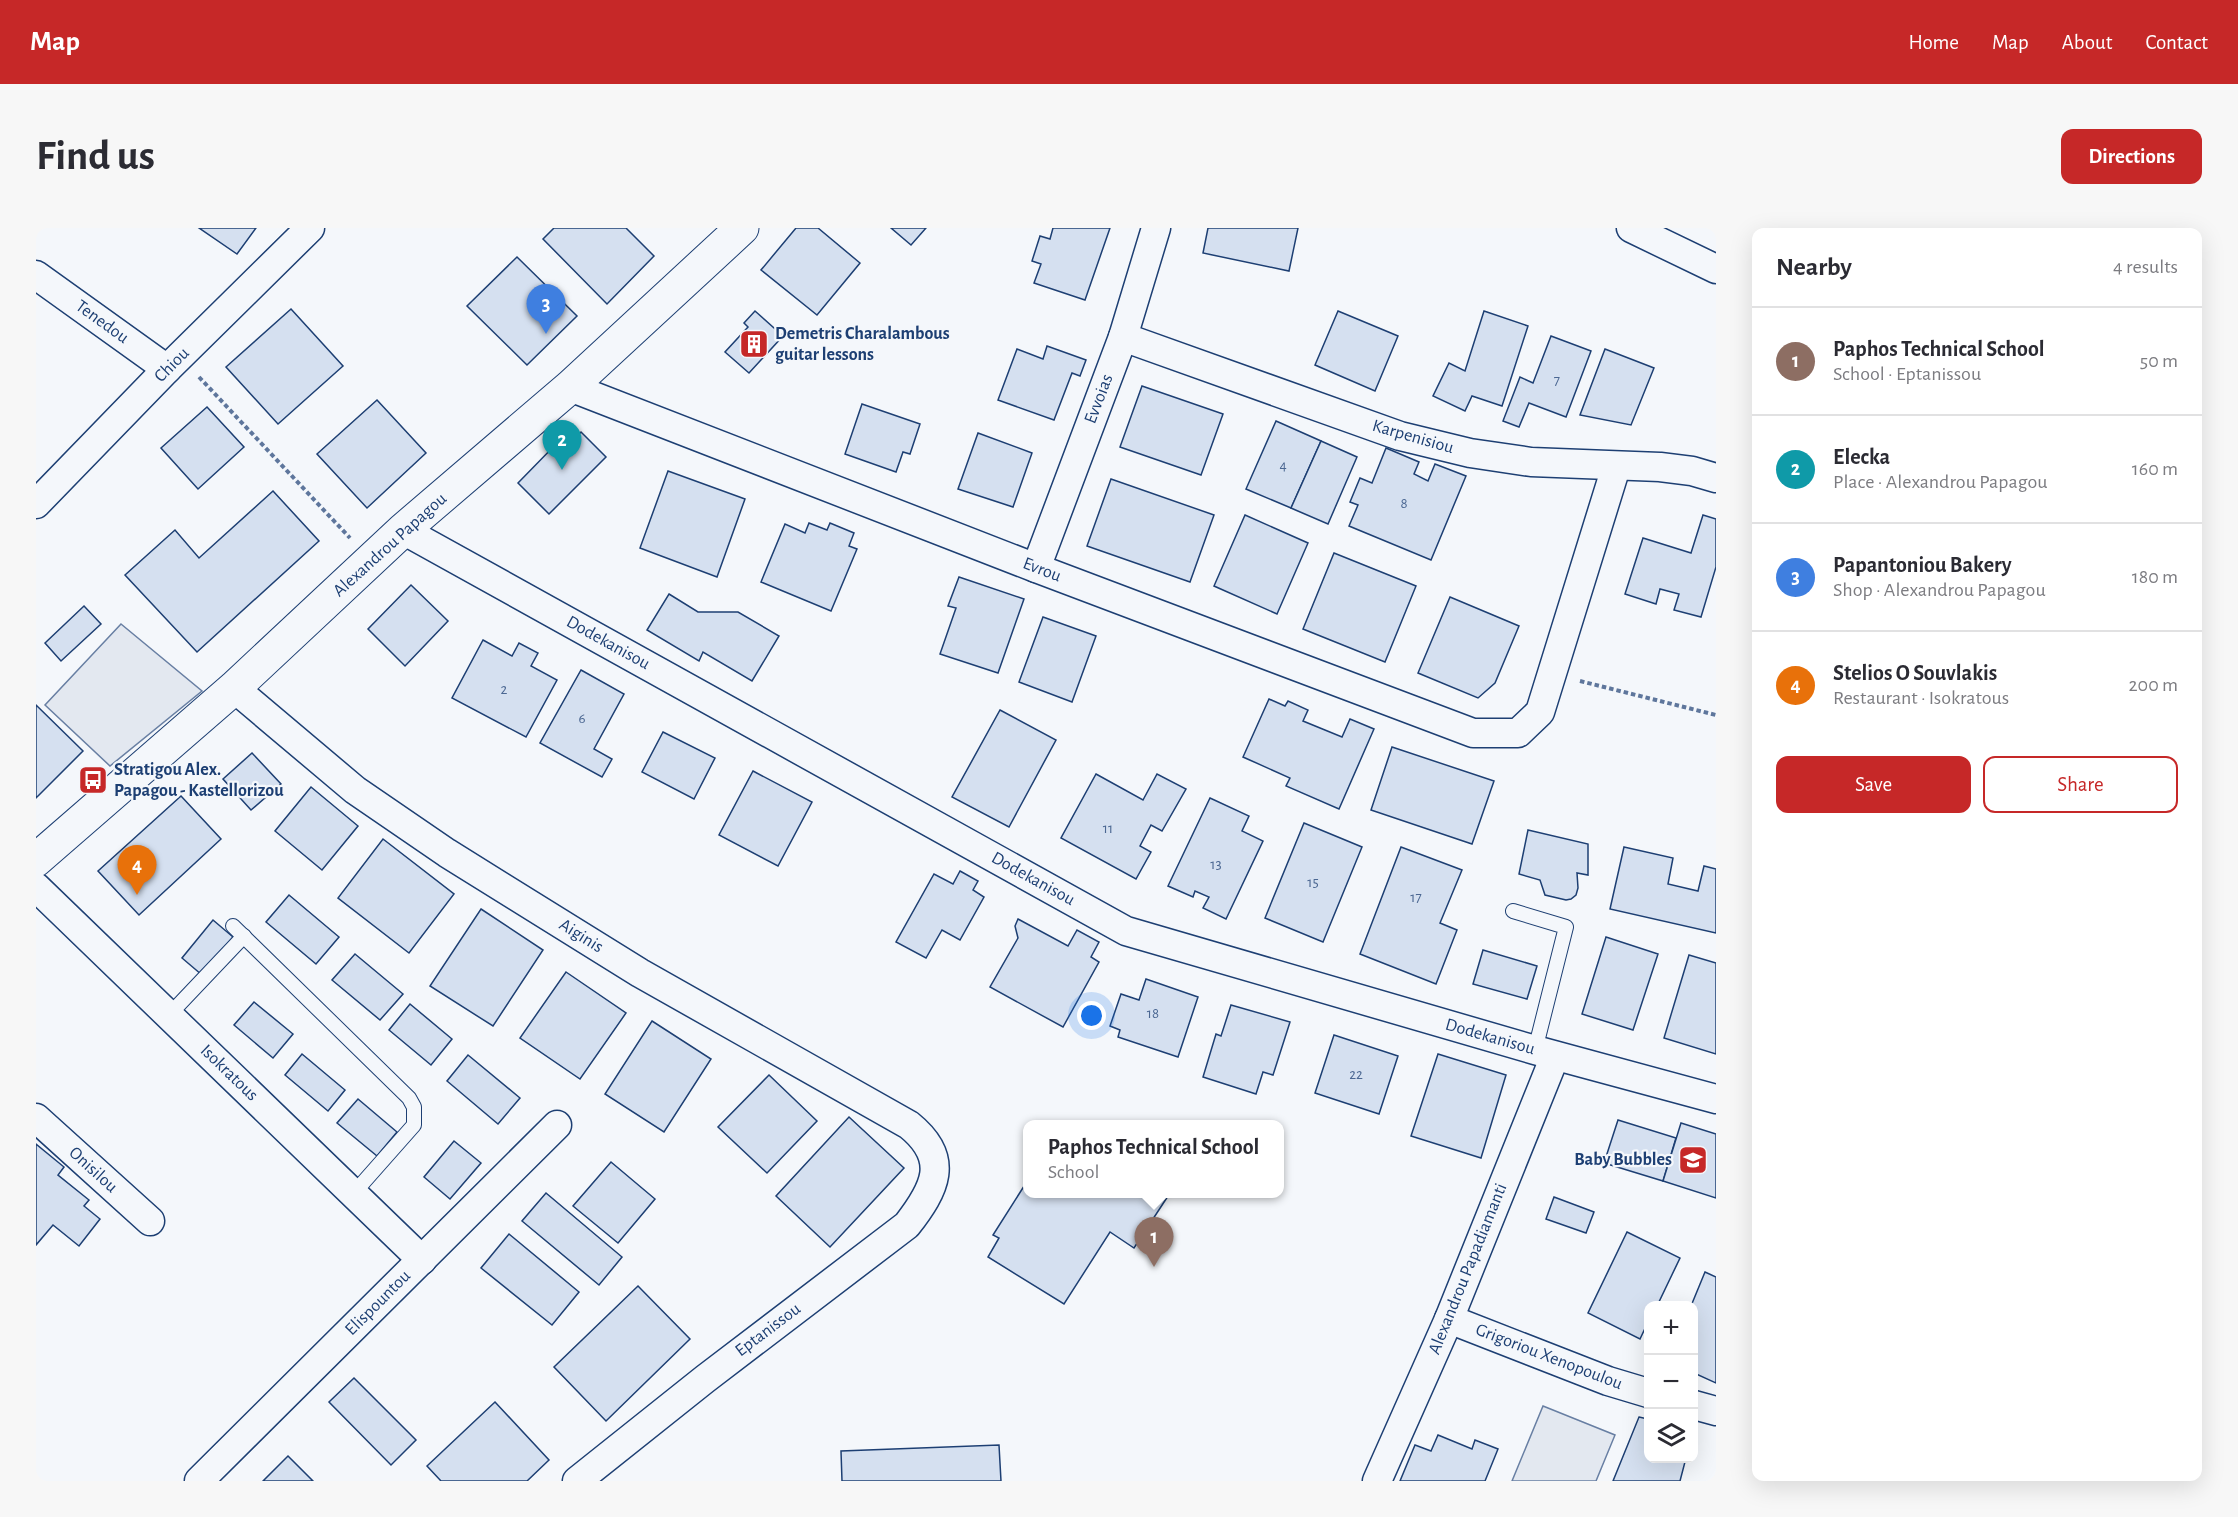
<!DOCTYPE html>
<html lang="en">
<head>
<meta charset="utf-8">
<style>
  :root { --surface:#fff; --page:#f7f7f7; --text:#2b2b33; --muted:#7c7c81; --line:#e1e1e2; --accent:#c62828 }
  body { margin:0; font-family:"Alegreya Sans",sans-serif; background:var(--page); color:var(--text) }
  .controls { position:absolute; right:18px; bottom:18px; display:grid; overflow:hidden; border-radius:12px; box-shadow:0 6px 24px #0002 }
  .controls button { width:54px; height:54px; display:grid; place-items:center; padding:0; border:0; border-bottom:2px solid var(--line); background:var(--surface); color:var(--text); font:30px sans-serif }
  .you { position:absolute; left:1056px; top:788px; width:21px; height:21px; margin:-15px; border:4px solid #fff; border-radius:50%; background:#1a73e8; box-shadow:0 0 0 9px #1a73e833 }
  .badge { display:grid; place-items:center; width:39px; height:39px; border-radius:50%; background:var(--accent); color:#fff; font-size:20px; font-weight:700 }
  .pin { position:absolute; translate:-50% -50px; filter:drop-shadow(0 2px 3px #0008) }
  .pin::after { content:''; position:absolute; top:32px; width:21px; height:18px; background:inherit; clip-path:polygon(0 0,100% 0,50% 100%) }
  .popup { position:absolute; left:987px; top:892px; width:261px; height:78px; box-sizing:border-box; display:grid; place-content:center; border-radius:12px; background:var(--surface); filter:drop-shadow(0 2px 4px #0005); font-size:20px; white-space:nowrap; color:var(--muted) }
  .popup b { font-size:22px; color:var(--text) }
  .popup::after { content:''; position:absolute; left:50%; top:100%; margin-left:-12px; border:12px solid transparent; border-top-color:var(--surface) }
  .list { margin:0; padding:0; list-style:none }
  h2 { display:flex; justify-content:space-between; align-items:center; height:78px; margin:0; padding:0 24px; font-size:26px }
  h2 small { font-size:20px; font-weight:400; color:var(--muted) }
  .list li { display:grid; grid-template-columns:39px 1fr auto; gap:18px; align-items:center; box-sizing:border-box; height:108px; padding:0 24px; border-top:2px solid var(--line) }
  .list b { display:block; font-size:22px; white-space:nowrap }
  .list p { margin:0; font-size:20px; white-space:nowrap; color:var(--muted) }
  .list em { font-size:20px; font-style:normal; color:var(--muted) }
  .actions { display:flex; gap:12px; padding:18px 24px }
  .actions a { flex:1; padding:14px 0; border:2px solid var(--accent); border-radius:12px; text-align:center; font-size:21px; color:var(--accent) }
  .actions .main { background:var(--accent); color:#fff }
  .icon { flex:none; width:33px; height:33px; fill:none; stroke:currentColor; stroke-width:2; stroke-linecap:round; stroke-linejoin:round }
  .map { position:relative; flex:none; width:1680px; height:1253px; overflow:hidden; border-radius:12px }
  header { display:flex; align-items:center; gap:36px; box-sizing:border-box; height:84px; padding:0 30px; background:var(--accent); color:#fff }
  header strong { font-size:28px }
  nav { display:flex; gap:33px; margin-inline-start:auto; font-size:21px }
  .intro { display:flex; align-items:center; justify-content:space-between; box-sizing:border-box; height:144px; padding:0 36px }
  h1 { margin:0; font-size:42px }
  .button { padding:15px 27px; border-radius:12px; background:var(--accent); color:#fff; font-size:21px; font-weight:700 }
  main { display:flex; gap:36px; padding:0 36px }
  aside { flex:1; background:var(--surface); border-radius:12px; box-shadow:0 6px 24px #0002 }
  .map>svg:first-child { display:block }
  .parking { fill:#e3e8f0; stroke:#687fa3; stroke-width:1.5 }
  .building { fill:#d5e0f0; stroke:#1d3f73; stroke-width:1.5 }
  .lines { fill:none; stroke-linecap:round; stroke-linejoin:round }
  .service-casing { stroke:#1d3f73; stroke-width:16 }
  .minor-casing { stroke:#1d3f73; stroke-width:31 }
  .tertiary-casing { stroke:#1d3f73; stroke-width:35 }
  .path { stroke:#5e769c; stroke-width:4; stroke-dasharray:4.5 3; stroke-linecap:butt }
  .service { stroke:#f4f7fb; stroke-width:14 }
  .minor { stroke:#f4f7fb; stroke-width:28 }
  .tertiary { stroke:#f4f7fb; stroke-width:33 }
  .labels { text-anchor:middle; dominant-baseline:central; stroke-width:4.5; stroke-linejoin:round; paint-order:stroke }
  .number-label { font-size:15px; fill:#4b6792 }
  .street-label { font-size:18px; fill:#1d3f73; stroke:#f4f7fb }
  .poi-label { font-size:18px; font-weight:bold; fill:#1d3f73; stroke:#f4f7fb; text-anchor:start }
</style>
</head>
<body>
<header>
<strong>Map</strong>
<nav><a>Home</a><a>Map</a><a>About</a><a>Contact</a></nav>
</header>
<div class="intro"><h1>Find us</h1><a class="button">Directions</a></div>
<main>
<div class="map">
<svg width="1680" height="1253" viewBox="0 0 1680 1253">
  <rect width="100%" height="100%" fill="#f4f7fb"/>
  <g class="parking">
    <path d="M85 396 166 463 74 538 9 477Z"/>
    <path d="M1507 1178 1579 1207 1560 1253H1476Z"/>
  </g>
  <g class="building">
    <path d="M163 0H220L201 26Z"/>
    <path d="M518 0H590L618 28 571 76 507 11Z"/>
    <path d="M760 0H782L824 35 781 87 725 42Z"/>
    <path d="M855 0H890L875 17Z"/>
    <path d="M1017 0H1074L1049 72 998 55 1005 36 996 33 1004 8 1014 11Z"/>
    <path d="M1172 0H1262L1253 43 1167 25Z"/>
    <path d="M481 29 541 88 491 137 431 78Z"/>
    <path d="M255 81 307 138 242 196 190 139Z"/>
    <path d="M719 83 747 108 713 145 689 124 712 99 708 95Z"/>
    <path d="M1302 83 1362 108 1339 163 1279 137Z"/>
    <path d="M1448 83 1492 98 1466 178 1436 168 1429 183 1397 168 1413 135 1429 143Z"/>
    <path d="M1515 108 1555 123 1530 189 1493 175 1483 199 1467 193 1484 149 1497 155Z"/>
    <path d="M1011 118 1050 132 1044 148 1036 145 1018 192 962 172 981 121 1007 131Z"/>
    <path d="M1569 121 1618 140 1595 197 1544 187Z"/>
    <path d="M1106 158 1187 186 1165 247 1084 219Z"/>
    <path d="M341 172 390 225 331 280 281 226Z"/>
    <path d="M826 176 884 196 874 226 867 224 860 244 809 226Z"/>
    <path d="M171 179 208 219 162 261 125 220Z"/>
    <path d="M1240 193 1285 213 1255 280 1210 261Z"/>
    <path d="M545 204 570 229 513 286 482 255 522 214 529 221Z"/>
    <path d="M942 205 996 225 977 279 922 261Z"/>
    <path d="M1285 213 1321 229 1292 296 1255 280Z"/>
    <path d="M1350 220 1383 234 1378 246 1392 253 1399 236 1430 248 1395 332 1313 298 1322 277 1314 274 1324 250 1336 255Z"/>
    <path d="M632 243 709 271 681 349 604 320Z"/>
    <path d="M1075 251 1178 287 1154 354 1051 318Z"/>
    <path d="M237 263 283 313 161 424 89 347 139 302 163 330Z"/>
    <path d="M1209 287 1272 315 1241 386 1178 358Z"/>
    <path d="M1667 287 1680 291V339L1665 389 1638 382 1643 366 1624 361 1620 376 1589 366 1607 310 1655 325Z"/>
    <path d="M773 295 791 302 794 295 818 305 813 318 821 321 795 383 725 354 749 296 769 305Z"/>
    <path d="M1298 325 1380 358 1349 434 1267 401Z"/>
    <path d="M923 349 988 371 962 445 904 426 920 380 912 378Z"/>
    <path d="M375 357 412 393 369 438 332 401Z"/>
    <path d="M633 366 662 384H702L743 408 716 453 667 424 663 433 611 402Z"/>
    <path d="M1414 369 1483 398 1459 455 1442 470 1382 445Z"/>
    <path d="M48 378 65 396 25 433 9 415Z"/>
    <path d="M1007 389 1060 408 1036 474 983 454Z"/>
    <path d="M447 412 476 428 483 415 502 425 495 438 521 452 490 509 416 470Z"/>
    <path d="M545 442 588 466 558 521 576 531 566 549 504 515Z"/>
    <path d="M1233 471 1249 478 1252 473 1272 482 1267 493 1306 509 1314 491 1338 501 1303 581 1250 558 1254 550 1207 529Z"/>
    <path d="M0 477 47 523 0 570Z"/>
    <path d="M964 482 1020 512 973 599 916 569Z"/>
    <path d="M627 504 679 530 658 571 606 544Z"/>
    <path d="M1356 519 1458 553 1436 616 1335 582Z"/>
    <path d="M216 525 245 556 215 582 187 551Z"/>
    <path d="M717 543 776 574 742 638 683 607Z"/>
    <path d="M1060 546 1107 572 1121 546 1150 561 1126 603 1115 597 1104 618 1115 624 1100 651 1025 610Z"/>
    <path d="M275 559 322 598 286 642 239 603Z"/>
    <path d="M145 568 185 611 103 687 62 643Z"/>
    <path d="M1174 570 1213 588 1206 603 1227 613 1190 691 1167 680 1173 669 1159 663 1157 669 1132 658Z"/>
    <path d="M1268 595 1326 619 1287 714 1229 690Z"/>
    <path d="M1492 602 1552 616V647L1541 645 1542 660 1540 667 1535 671 1530 672 1509 667 1504 652 1483 646Z"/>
    <path d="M347 611 418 666 373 725 302 670Z"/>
    <path d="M1365 619 1426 642 1404 695 1421 702 1400 756 1324 726Z"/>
    <path d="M1588 619 1637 630 1632 656 1662 663 1668 638 1680 641V705L1574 681Z"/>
    <path d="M924 643 942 653 937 662 948 669 924 712 906 702 890 730 860 714 898 646 917 656Z"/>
    <path d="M253 667 303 709 280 736 230 694Z"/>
    <path d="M445 681 507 722 457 798 394 758Z"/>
    <path d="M982 691 1032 718 1041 702 1063 714 1055 729 1063 734 1027 799 954 759 982 710 979 698Z"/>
    <path d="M177 692 197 709 166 747 146 730Z"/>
    <path d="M1570 709 1622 726 1597 802 1546 786Z"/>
    <path d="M1447 722 1501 738 1491 771 1437 756Z"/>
    <path d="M319 726 367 766 344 792 296 752Z"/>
    <path d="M1653 727 1680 735V826L1628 810Z"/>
    <path d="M530 744 590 785 544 851 484 810Z"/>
    <path d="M1110 751 1162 769 1142 829 1082 809 1084 802 1074 798 1085 766 1103 772Z"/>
    <path d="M218 774 257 806 237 830 198 797Z"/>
    <path d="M374 776 416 811 395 837 353 802Z"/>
    <path d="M1195 777 1254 794 1237 847 1227 844 1220 866 1167 849 1180 806 1185 808Z"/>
    <path d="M616 793 675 831 628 904 569 866Z"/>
    <path d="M1298 807 1362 828 1343 886 1279 865Z"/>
    <path d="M266 826 309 862 292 883 249 847Z"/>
    <path d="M1402 826 1470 847 1445 930 1375 908Z"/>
    <path d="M432 827 484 870 462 896 411 853Z"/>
    <path d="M733 847 781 893 731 945 682 899Z"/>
    <path d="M322 871 361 904 341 928 301 895Z"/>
    <path d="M813 889 868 940 794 1019 740 968Z"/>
    <path d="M1582 892 1640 910 1627 953 1568 935Z"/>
    <path d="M1645 895 1680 906V970L1627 953Z"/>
    <path d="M418 913 445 935 414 971 388 949Z"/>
    <path d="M0 916 28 939 22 947 53 972 48 978 64 991 43 1018 17 997 0 1017Z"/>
    <path d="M575 934 619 971 582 1015 537 978Z"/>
    <path d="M990 955 992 956V966H1127L1132 968 1098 1020 1074 1004 1028 1076 952 1029 963 1010 957 1007Z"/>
    <path d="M510 965 586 1029 563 1057 486 993Z"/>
    <path d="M1518 969 1558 984 1550 1005 1510 991Z"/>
    <path d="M1591 1004 1644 1030 1621 1078H1612V1094L1604 1111 1552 1085Z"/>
    <path d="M473 1006 543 1064 516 1097 445 1040Z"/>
    <path d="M1669 1044 1680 1049V1155L1658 1145V1078H1655Z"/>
    <path d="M602 1058 654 1111 570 1193 518 1139Z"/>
    <path d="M318 1150 380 1212 355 1237 293 1174Z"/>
    <path d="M459 1174 513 1232 491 1253H405L391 1238Z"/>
    <path d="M1603 1189 1612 1191V1230H1650L1644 1253H1577Z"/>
    <path d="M1402 1207 1436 1221 1439 1212 1462 1221 1449 1253H1364L1379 1217 1395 1223Z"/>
    <path d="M963 1217 965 1253H806L805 1223Z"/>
    <path d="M252 1228 277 1253H227Z"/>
  </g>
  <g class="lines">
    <g class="service-casing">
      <g id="service">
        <path d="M1477 683 1530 699 1499 822"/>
        <path d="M197 698 373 870 378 879V897L317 966"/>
        <path d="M133 787 208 708"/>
      </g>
    </g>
    <g class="minor-casing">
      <g id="minor">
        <path d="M1595 0 1680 41"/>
        <path d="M0 47 131 141"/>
        <path d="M1087 109 1364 208 1434 225 1495 234 1624 239 1656 243 1680 250"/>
        <path d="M534 159 1000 340 1437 505H1482L1504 484 1580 239"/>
        <path d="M0 276 131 141 274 0"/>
        <path d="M367 302 1090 703 1499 822 1680 871"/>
        <path d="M1000 340 1087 109 1120 0"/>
        <path d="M198 460 319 562 411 625 604 745 873 897C915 931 899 961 871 997L669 1151 541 1253"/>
        <path d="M0 659 386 1032"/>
        <path d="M0 890 114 993"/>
        <path d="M1413 1091 1572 1153 1612 1165"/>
        <path d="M1658 1177 1680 1183"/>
        <path d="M163 1253 521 897"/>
        <path d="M1341 1253 1413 1091 1519 828"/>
      </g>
    </g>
    <g class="tertiary-casing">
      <path id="tertiary" d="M0 632 198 460 367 302 534 159 706 0"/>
    </g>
    <g class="path">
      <path d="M163 149 314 310"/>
      <path d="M1544 453 1680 487"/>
    </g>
    <use href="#service" class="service"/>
    <use href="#minor" class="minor"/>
    <use href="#tertiary" class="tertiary"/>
  </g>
  <defs>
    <g id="building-square" transform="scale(1.5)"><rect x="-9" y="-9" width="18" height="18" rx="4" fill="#c62828" stroke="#f4f7fb"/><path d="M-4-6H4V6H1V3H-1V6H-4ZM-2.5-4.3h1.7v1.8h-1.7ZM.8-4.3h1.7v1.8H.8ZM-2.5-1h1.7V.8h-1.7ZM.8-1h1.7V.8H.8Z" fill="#fff"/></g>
    <g id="bus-square" transform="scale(1.5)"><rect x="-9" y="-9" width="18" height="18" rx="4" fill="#c62828" stroke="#f4f7fb"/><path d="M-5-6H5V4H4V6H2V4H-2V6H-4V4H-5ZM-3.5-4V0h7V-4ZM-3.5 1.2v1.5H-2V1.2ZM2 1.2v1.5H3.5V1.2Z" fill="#fff"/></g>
    <g id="school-square" transform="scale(1.5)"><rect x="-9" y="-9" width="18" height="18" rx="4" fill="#c62828" stroke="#f4f7fb"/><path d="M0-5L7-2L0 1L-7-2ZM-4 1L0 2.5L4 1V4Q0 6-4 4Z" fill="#fff"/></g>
  </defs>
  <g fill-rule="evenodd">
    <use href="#building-square" x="718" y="116"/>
    <use href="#bus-square" x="57" y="552"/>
    <use href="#school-square" x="1657" y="932"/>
  </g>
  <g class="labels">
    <g class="number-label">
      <text x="1521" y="152">7</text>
      <text x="1247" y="237">4</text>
      <text x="1368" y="275">8</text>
      <text x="468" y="461">2</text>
      <text x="546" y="490">6</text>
      <text x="1072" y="600">11</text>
      <text x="1180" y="636">13</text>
      <text x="1277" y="654">15</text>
      <text x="1380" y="669">17</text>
      <text x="1117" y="785">18</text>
      <text x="1320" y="846">22</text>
    </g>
    <g class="street-label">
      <text transform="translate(66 94) rotate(36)">Tenedou</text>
      <text transform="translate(136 137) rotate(-45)">Chiou</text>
      <text transform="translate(1063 171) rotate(-69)">Evvoias</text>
      <text transform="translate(1377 209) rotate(16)">Karpenisiou</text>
      <text transform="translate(354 317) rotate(-42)">Alexandrou Papagou</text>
      <text transform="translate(1006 342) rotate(21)">Evrou</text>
      <text transform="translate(572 415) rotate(29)">Dodekanisou</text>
      <text transform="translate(997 651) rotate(29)">Dodekanisou</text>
      <text transform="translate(545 708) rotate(32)">Aiginis</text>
      <text transform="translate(1454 809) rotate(16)">Dodekanisou</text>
      <text transform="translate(193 845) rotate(44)">Isokratous</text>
      <text transform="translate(57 942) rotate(42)">Onisilou</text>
      <text transform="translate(1432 1041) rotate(-68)">Alexandrou Papadiamanti</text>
      <text transform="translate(342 1075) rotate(-45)">Elispountou</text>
      <text transform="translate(732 1102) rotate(-37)">Eptanissou</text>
      <text transform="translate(1513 1129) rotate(21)">Grigoriou Xenopoulou</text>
    </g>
    <g class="poi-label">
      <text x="739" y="106">Demetris Charalambous<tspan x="739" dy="21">guitar lessons</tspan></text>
      <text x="78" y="542">Stratigou Alex.<tspan x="78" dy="21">Papagou - Kastellorizou</tspan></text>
      <text x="1636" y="932" text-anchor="end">Baby Bubbles</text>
    </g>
  </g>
</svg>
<div class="controls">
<button>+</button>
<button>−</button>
<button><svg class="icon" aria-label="layers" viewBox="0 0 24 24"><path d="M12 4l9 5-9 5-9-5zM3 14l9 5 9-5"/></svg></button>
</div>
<div class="you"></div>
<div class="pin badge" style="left:1118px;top:1039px;background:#8d6e63">1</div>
<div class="popup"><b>Paphos Technical School</b>School</div>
<div class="pin badge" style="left:526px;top:242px;background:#0f9aa8">2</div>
<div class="pin badge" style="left:510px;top:106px;background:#3f7fe0">3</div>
<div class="pin badge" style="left:101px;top:667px;background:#e8710a">4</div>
</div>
<aside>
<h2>Nearby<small>4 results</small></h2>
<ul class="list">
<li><span class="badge" style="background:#8d6e63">1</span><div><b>Paphos Technical School</b><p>School · Eptanissou</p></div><em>50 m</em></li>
<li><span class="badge" style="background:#0f9aa8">2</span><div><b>Elecka</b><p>Place · Alexandrou Papagou</p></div><em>160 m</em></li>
<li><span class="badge" style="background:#3f7fe0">3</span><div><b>Papantoniou Bakery</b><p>Shop · Alexandrou Papagou</p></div><em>180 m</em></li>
<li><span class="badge" style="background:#e8710a">4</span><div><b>Stelios O Souvlakis</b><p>Restaurant · Isokratous</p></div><em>200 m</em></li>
</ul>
<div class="actions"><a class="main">Save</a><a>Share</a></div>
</aside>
</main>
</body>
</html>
